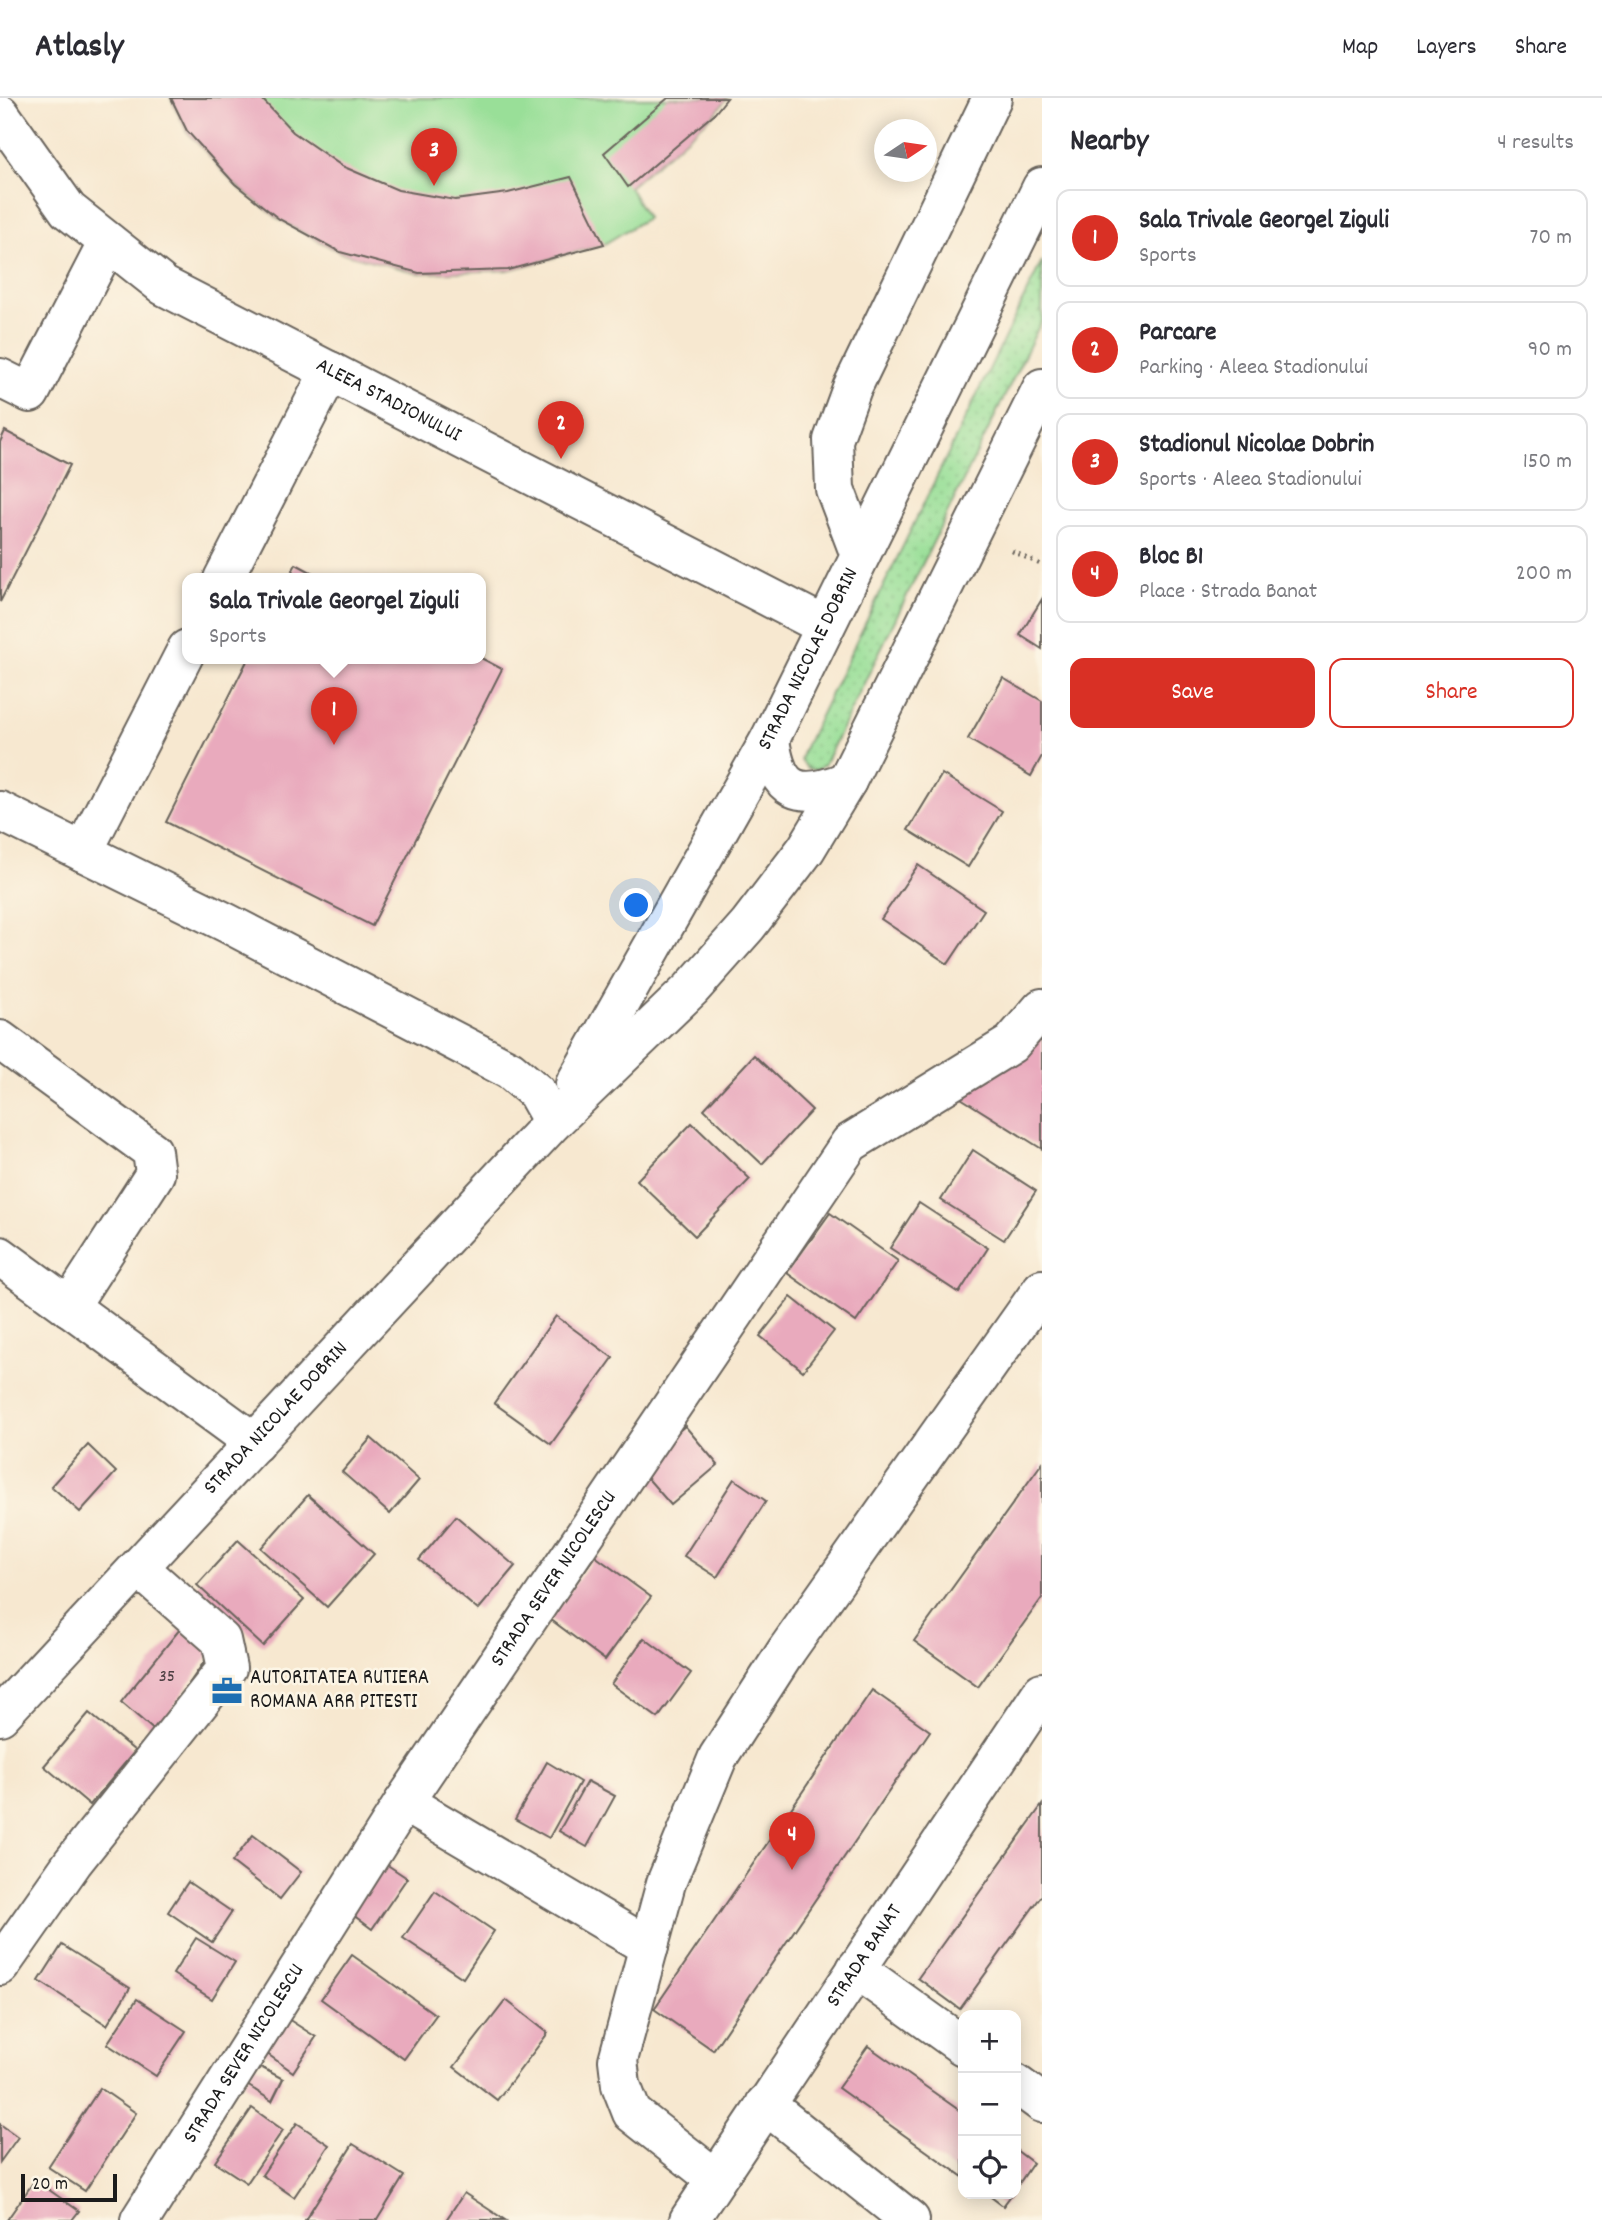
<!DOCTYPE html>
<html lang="en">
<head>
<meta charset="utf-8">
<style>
  :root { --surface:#fff; --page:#f7f7f7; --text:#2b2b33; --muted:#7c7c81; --line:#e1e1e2; --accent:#d93025 }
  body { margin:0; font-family:Dekko,sans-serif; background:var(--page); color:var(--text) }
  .controls { position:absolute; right:21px; bottom:21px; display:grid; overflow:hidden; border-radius:14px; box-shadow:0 4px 18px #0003 }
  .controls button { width:63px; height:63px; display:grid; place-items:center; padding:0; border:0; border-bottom:2px solid var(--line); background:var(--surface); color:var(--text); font:35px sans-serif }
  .compass { position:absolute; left:874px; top:21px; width:63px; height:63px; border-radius:50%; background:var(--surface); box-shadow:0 4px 18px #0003; rotate:77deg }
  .scale { position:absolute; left:21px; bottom:18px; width:96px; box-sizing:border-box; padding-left:7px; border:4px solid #1c1c1c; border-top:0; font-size:19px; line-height:24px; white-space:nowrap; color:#1c1c1c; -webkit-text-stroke:5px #fcf5e5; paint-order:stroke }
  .you { position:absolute; left:637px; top:808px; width:24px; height:24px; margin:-18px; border:5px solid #fff; border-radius:50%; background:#1a73e8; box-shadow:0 0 0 10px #1a73e833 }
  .badge { display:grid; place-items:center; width:46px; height:46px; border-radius:50%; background:var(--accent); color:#fff; font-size:23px; font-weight:700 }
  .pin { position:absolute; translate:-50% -58px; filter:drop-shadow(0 2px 4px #0008) }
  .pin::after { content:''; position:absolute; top:37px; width:24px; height:21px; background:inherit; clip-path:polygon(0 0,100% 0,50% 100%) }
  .popup { position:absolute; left:182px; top:475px; width:304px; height:91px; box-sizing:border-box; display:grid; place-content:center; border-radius:14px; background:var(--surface); filter:drop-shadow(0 2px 5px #0005); font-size:23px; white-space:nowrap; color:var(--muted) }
  .popup b { font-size:26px; color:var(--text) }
  .popup::after { content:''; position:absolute; left:50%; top:100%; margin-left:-14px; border:14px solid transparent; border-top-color:var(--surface) }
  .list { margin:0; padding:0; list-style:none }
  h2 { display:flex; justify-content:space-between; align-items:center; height:91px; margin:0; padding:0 28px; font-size:30px }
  h2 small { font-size:23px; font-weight:400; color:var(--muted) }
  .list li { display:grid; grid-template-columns:46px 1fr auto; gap:21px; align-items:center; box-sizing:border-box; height:98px; margin:0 14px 14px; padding:0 14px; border:2px solid var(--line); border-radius:14px }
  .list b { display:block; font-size:26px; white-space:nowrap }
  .list p { margin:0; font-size:23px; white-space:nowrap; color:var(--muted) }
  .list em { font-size:23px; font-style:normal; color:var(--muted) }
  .actions { display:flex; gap:14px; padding:21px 28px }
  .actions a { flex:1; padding:16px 0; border:2px solid var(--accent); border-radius:14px; text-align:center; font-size:24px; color:var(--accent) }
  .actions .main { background:var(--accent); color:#fff }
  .icon { flex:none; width:38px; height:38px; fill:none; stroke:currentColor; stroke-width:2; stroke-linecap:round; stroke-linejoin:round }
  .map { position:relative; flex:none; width:1042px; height:2122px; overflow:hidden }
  header { display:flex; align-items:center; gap:42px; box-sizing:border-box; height:98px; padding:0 35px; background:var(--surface); border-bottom:2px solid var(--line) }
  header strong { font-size:33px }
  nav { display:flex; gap:38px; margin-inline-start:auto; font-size:24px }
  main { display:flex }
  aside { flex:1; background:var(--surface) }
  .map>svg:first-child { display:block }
  .grass { fill:url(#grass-dots); stroke:#5a7e5a; stroke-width:2 }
  .pitch { fill:#99df98; stroke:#5a7e5a; stroke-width:2 }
  .building { fill:#e9aabd }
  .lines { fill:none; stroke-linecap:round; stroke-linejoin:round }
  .minor-casing { stroke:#69635b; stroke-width:42 }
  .major-casing { stroke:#69635b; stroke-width:42 }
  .path { stroke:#69635b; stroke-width:4.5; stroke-dasharray:2 5; stroke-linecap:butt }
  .minor { stroke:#fff; stroke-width:38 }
  .major { stroke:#fff; stroke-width:38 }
  .labels { text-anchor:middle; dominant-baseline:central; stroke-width:5; stroke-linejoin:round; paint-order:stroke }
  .number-label { font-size:18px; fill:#4f4044 }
  .street-label { font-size:21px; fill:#1c1c1c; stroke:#fcf5e5 }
  .poi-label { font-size:21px; fill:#1c1c1c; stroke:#fcf5e5; text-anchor:start }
</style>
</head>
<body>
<header>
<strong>Atlasly</strong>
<nav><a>Map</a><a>Layers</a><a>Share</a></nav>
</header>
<main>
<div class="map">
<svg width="1042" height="2122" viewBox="0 0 1042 2122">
  <defs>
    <pattern id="grass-dots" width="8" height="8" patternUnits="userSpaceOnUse" patternTransform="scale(1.75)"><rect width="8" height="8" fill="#99df98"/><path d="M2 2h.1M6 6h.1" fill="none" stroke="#83bf82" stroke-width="1.8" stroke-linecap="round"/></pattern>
  </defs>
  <rect width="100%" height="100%" fill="#fcf5e5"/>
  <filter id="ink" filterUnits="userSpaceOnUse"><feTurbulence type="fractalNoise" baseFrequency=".0143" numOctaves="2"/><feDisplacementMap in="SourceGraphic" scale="14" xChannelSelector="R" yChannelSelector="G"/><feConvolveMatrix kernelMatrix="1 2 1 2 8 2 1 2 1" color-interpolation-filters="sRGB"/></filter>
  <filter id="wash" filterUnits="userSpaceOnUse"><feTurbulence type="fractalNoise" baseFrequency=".00686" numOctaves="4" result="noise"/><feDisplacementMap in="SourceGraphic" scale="28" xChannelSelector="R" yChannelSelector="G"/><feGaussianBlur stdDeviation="1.57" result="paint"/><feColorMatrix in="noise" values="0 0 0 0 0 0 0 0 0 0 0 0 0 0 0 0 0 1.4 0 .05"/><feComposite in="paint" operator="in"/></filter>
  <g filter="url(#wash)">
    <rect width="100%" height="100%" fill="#f7e8d0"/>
    <path class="grass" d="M1042 163V222L824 667 816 672 807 670 801 662 803 653Z"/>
    <path class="pitch" d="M171 0H727L715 15 629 89 647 120 604 146 508 172 419 175 340 154 279 121 235 86 187 33Z"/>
    <g id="blocks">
      <g class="building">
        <path d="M171 0H261L293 34 342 68 398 92 455 102 508 95 571 79 604 146 508 172 419 175 340 154 279 121 235 86 187 33Z"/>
        <path d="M668 0H727L715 15 628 89 604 55Z"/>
        <path d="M5 333 70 367 0 504V344Z"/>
        <path d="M296 466 324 481H288Z"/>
        <path d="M1042 501V551L1020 537Z"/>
        <path d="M481 560 502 571 372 828 166 724 248 561Z"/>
        <path d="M1003 580 1042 603V658L1031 678 968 641Z"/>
        <path d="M942 676 1002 713 968 769 908 732Z"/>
        <path d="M918 767 984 812 948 866 881 821Z"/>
        <path d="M1042 926V1051L956 997Z"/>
        <path d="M754 957 812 1012 762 1066 704 1011Z"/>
        <path d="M692 1025 750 1081 695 1138 637 1082Z"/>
        <path d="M973 1052 1036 1093 1004 1142 941 1102Z"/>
        <path d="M919 1105 988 1150 959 1195 890 1150Z"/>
        <path d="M830 1115 898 1163 856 1224 787 1175Z"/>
        <path d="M791 1199 834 1233 803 1273 760 1238Z"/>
        <path d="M556 1218 613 1260 551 1346 494 1305Z"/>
        <path d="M685 1328 718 1367 671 1407 637 1368Z"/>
        <path d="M371 1340 419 1382 390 1416 342 1374Z"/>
        <path d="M88 1347 116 1374 80 1414 51 1388Z"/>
        <path d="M1042 1365V1500L978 1589 914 1543Z"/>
        <path d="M734 1381 766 1403 717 1479 684 1458Z"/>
        <path d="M308 1397 374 1456 327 1509 261 1450Z"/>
        <path d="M456 1418 515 1468 478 1512 419 1462Z"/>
        <path d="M238 1442 304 1502 263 1548 197 1487Z"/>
        <path d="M595 1458 651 1499 605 1562 550 1521Z"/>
        <path d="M180 1531 210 1555 156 1634 121 1604Z"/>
        <path d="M644 1540 691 1575 658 1620 611 1586Z"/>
        <path d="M872 1592 930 1633 713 1952 654 1911Z"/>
        <path d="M89 1615 135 1653 90 1707 44 1668Z"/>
        <path d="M547 1664 580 1684 549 1740 515 1721Z"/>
        <path d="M587 1683 615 1698 587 1749 559 1733Z"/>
        <path d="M1042 1707V1797L960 1911 918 1880Z"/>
        <path d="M253 1737 301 1774 280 1801 232 1764Z"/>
        <path d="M374 1758 407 1780 372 1831 341 1808Z"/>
        <path d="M188 1784 232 1814 212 1844 168 1814Z"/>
        <path d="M435 1793 494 1833 463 1880 403 1840Z"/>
        <path d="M196 1840 235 1864 212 1901 173 1876Z"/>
        <path d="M62 1847 130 1890 107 1927 39 1883Z"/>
        <path d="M352 1857 436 1917 404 1961 321 1901Z"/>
        <path d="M137 1901 186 1933 156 1978 107 1946Z"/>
        <path d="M506 1902 548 1935 497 2002 454 1969Z"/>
        <path d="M277 1914 316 1939 293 1974 256 1948Z"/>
        <path d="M868 1948 963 2015V2079L838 1990Z"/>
        <path d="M255 1966 283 1981 272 2003 244 1985Z"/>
        <path d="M100 1990 136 2015 85 2093 48 2069Z"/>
        <path d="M252 2010 283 2032 247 2085 215 2064Z"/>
        <path d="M297 2025 329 2047 294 2099 262 2077Z"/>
        <path d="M0 2026 18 2039 0 2064Z"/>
        <path d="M353 2046 404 2078 377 2122H305Z"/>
        <path d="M1016 2052 1033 2065 1016 2090Z"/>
        <path d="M35 2082 79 2113 72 2122H7Z"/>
        <path d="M464 2095 505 2122H446Z"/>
        <path d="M987 2096H1012L1003 2108Z"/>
      </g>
    </g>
  </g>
  <g filter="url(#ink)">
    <use href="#blocks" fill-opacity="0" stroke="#69635b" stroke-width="2"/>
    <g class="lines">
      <g class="minor-casing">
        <g id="minor">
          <path id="s1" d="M0 16 68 112 164 188 825 528"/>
          <path d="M0 280 30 295 108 144"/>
          <path d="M860 457 835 391 833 342 852 290 992 0"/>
          <path d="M223 481 330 273"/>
          <path d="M0 713 227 825 510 972 536 994 553 1024"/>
          <path d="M83 754 187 551"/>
          <path d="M0 942 152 1053 155 1076 69 1209"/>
          <path d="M0 1158 255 1345"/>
          <path d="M404 1704 649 1849"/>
          <path d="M0 1868 73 1764 227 1570 221 1542 139 1470"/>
          <path d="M856 1871 963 1948"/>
          <path d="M1016 1986 1042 2005"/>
          <path d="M765 2006 910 2122"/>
          <path d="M716 2081 632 2015 621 1987 618 1962 666 1785 718 1659 787 1552 1042 1191"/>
          <path id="s2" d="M140 2122 404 1704 850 1045 1011 946 1042 910"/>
          <path id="s3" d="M689 2122 1042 1594"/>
        </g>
      </g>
      <g class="major-casing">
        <g id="major">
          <path d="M770 641C777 696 799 702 847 683"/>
          <path id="s4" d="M575 986 770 641 1042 89"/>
          <path id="s5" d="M0 1618 553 1024 691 891 748 827 806 751 847 683 1042 290"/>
        </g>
      </g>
      <path class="path" d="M1012 453 1042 467"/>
      <use href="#minor" class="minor"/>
      <use href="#major" class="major"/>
    </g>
  </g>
  <defs>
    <g id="office-bare" transform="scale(2.415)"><path d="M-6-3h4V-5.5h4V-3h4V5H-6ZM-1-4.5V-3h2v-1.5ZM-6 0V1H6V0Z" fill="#1f6fb2" stroke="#fcf5e5" stroke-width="2.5" paint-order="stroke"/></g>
  </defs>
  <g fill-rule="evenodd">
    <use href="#office-bare" x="227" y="1593"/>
  </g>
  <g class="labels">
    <g class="number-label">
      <text x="167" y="1579">35</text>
    </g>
    <g class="street-label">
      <text stroke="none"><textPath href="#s1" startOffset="492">ALEEA STADIONULUI</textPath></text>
      <text stroke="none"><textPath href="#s4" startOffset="485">STRADA NICOLAE DOBRIN</textPath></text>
      <text stroke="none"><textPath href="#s5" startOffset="406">STRADA NICOLAE DOBRIN</textPath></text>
      <text stroke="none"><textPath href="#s2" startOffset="763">STRADA SEVER NICOLESCU</textPath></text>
      <text stroke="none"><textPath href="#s3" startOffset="317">STRADA BANAT</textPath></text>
      <text stroke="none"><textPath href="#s2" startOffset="196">STRADA SEVER NICOLESCU</textPath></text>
    </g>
    <g class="poi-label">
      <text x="250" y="1581">AUTORITATEA RUTIERA<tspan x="250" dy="24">ROMANA ARR PITESTI</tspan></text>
    </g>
  </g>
</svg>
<div class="controls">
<button>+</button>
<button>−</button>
<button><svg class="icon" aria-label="locate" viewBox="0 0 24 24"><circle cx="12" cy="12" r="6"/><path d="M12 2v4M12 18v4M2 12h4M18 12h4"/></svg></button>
</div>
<svg class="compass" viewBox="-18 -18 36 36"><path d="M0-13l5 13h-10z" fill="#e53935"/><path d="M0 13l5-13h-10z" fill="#7c7c81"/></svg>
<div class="scale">20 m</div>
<div class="you"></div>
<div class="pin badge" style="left:334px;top:647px">1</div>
<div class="popup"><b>Sala Trivale Georgel Ziguli</b>Sports</div>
<div class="pin badge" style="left:561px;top:361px">2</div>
<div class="pin badge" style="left:434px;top:88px">3</div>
<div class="pin badge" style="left:792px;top:1772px">4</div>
</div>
<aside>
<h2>Nearby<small>4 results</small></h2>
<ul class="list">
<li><span class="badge">1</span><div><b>Sala Trivale Georgel Ziguli</b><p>Sports</p></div><em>70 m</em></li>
<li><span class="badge">2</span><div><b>Parcare</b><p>Parking · Aleea Stadionului</p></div><em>90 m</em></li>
<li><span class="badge">3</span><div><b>Stadionul Nicolae Dobrin</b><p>Sports · Aleea Stadionului</p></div><em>150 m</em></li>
<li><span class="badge">4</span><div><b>Bloc B1</b><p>Place · Strada Banat</p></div><em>200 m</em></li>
</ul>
<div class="actions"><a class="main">Save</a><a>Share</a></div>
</aside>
</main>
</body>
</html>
